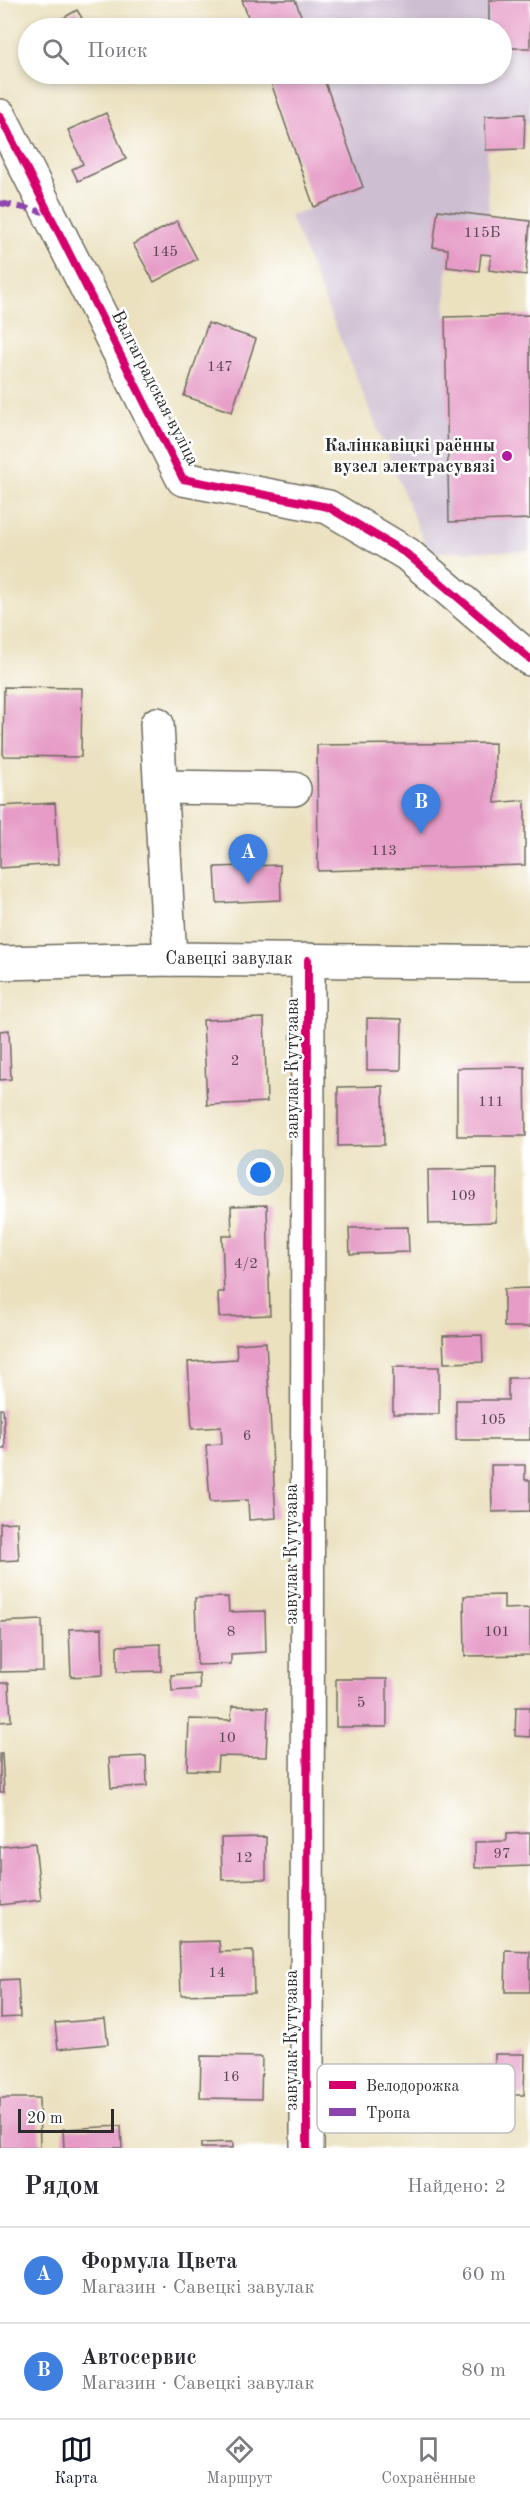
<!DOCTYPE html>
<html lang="ru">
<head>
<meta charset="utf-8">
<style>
  :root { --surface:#fff; --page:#f7f7f7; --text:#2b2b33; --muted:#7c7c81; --line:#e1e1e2; --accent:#111827 }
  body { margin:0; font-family:"Old Standard TT",serif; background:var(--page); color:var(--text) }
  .scale { position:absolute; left:18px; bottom:15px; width:96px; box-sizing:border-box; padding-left:6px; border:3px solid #2b2b2b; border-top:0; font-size:16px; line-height:21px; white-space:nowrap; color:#2b2b2b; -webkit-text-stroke:4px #fff; paint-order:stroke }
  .you { position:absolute; left:261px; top:1173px; width:21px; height:21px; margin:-15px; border:4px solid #fff; border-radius:50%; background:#1a73e8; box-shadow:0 0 0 9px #1a73e833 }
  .badge { display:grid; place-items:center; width:39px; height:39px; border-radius:50%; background:var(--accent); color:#fff; font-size:20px; font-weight:700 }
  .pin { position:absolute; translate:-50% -50px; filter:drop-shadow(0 2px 3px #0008) }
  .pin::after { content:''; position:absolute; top:32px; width:21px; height:18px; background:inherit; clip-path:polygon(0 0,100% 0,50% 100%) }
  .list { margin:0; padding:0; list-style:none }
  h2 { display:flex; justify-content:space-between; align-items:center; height:78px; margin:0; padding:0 24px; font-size:26px }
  h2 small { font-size:20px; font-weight:400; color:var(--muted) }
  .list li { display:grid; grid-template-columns:39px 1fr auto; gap:18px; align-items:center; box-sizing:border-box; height:96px; padding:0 24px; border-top:2px solid var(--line) }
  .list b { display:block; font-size:22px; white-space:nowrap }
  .list p { margin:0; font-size:20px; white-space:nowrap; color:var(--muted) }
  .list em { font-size:20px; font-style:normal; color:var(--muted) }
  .icon { flex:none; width:33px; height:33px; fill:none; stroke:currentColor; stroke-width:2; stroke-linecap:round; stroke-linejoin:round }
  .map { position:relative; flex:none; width:530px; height:2148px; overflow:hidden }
  .search { position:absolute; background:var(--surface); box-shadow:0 3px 9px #0003; left:18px; right:18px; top:18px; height:66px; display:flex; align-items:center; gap:15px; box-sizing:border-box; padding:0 21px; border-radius:33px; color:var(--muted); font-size:22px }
  .sheet { height:270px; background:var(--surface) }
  nav { display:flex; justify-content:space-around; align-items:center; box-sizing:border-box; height:84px; border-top:2px solid var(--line); background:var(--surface); font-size:16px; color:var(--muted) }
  nav a { display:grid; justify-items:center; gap:3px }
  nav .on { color:var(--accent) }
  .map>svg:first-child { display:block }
  .industrial { fill:#cebed1 }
  .building { fill:#e69cc7 }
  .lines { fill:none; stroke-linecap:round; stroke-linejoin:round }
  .minor-casing { stroke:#6e6b5f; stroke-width:36 }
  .minor { stroke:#fff; stroke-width:33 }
  .quiet { stroke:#8e44ad; stroke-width:6; stroke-dasharray:12 6; stroke-linecap:butt }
  .cycleway-casing { stroke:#fff; stroke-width:11 }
  .cycleway { stroke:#d6006c; stroke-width:8 }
  .poi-dot { fill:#b5179e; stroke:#fff; stroke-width:2 }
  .labels { text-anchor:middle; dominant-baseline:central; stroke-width:5; stroke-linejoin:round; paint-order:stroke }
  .number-label { font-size:15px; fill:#5a4752 }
  .street-label { font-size:18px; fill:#2b2b2b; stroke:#fff }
  .poi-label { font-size:18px; font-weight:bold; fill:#2b2b2b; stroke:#fff; text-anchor:end }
  .key { fill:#fff; stroke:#bfbfbf; stroke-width:1.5 }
  .key-label { font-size:16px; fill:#2b2b2b }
</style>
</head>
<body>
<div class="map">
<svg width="530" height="2148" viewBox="0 0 530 2148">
  <rect width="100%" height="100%" fill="#fff"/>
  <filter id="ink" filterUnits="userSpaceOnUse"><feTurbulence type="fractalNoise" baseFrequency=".0167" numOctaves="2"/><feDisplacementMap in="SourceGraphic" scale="12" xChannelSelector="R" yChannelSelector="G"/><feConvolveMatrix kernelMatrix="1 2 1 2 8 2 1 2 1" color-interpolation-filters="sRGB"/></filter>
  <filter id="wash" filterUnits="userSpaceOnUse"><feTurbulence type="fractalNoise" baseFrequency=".008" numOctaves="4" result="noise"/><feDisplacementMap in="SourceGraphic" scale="24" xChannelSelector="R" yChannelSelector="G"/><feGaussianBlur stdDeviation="1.35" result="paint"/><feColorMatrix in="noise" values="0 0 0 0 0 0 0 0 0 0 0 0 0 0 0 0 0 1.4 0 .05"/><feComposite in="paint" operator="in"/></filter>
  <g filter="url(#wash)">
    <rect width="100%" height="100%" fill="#ebe1bf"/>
    <path class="industrial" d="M242 0H530V124H525L524 114 485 116 489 216 438 210 433 247 448 249 445 317 530 315V551L428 552 290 216 314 207 268 74H502V28H252Z"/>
    <g id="blocks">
      <g class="building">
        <path d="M242 0H295L306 28H252Z"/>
        <path d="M489 0H530V48H502V28H489Z"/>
        <path d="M77 10 88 28H46Z"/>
        <path d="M49 74H68L54 82Z"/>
        <path d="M268 74H322L363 187 314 207Z"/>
        <path d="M106 113 126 159 78 181 72 169 83 164 68 130Z"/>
        <path d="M525 114 524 149 486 150 485 116Z"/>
        <path d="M438 210 530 221 526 275 489 270 491 255 481 254 479 271 447 267 448 249 433 247Z"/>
        <path d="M177 221 197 259 154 282 133 244Z"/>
        <path d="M530 315V519L449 522 445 317Z"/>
        <path d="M208 323 256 339 232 412 184 396Z"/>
        <path d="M4 687 82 688 81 757 3 756Z"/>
        <path d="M495 743V803L525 800V865L318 871 317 745Z"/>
        <path d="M55 803 59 864 0 868V806Z"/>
        <path d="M280 865 281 900 217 903 215 867Z"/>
        <path d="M264 1018 267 1102 207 1105 203 1020Z"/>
        <path d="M367 1018 402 1019 401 1070H367Z"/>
        <path d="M9 1030 11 1079 0 1080V1031Z"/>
        <path d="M525 1067 526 1136H457V1068Z"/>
        <path d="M383 1086 384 1145 338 1146V1087Z"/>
        <path d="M497 1169 496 1222 429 1224 428 1170Z"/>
        <path d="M267 1205 270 1315 219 1317 218 1292H224L222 1236H232L231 1206Z"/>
        <path d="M408 1227 409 1252 350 1254 349 1228Z"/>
        <path d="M530 1288V1327H504V1289Z"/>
        <path d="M482 1335 483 1362 444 1363 443 1336Z"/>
        <path d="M266 1342 276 1518 249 1520 248 1500 210 1502 206 1445 222 1444 221 1427 192 1429 188 1362 237 1359 236 1344Z"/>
        <rect x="393" y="1367" width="46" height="47"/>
        <path d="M508 1378H530V1440H456V1400H508Z"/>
        <path d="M0 1409H3L5 1448H0Z"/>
        <path d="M491 1465H525V1480H530V1511L492 1512Z"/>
        <path d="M17 1522 19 1560 0 1561V1523Z"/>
        <path d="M504 1595V1609L530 1608V1655L465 1656 464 1596Z"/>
        <path d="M228 1597 229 1612 265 1611 266 1652 231 1654V1664L197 1665 195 1598Z"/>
        <path d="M42 1620 43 1671 0 1672V1622Z"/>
        <path d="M102 1628 103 1675 71 1677 69 1629Z"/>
        <path d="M161 1644V1671L117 1672V1646Z"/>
        <path d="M199 1673 200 1689 172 1691 171 1675Z"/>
        <rect x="336" y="1679" width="51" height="48"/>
        <path d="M0 1683H9L11 1721 0 1722Z"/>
        <path d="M232 1706 268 1707 266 1757 218 1756 217 1771 187 1770 189 1719 231 1720Z"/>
        <path d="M516 1707H530V1737L515 1736Z"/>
        <path d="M0 1754H2L4 1792H0Z"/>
        <path d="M146 1756 147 1786 111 1788 109 1758Z"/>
        <path d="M530 1833V1866L475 1868V1842L506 1841V1834Z"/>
        <path d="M266 1837V1879L222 1880 221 1838Z"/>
        <path d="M35 1843 41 1900 0 1905V1847Z"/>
        <path d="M219 1941 220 1952 253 1951 254 1993 181 1995 179 1942Z"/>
        <path d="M506 1951 530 1952V1992H505Z"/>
        <path d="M18 1979 20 2017 0 2018V1980Z"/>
        <path d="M105 2019 108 2044 58 2049 55 2023Z"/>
        <path d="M495 2054H525L524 2095H476L477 2066H495Z"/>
        <path d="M201 2056 262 2057 261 2099 200 2098Z"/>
        <path d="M0 2098H39L40 2148H0Z"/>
        <path d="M121 2126 122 2148H64L63 2129Z"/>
        <path d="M233 2142V2148H201V2143Z"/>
      </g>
    </g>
  </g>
  <g filter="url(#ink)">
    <use href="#blocks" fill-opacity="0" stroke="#6e6b5f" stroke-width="1.5"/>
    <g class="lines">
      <g class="minor-casing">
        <g id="minor">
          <path d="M0 116 183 479 328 507 407 554 530 659"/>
          <path d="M157 724 170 959"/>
          <path d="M161 787 294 789"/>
          <path d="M0 963 170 959 530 963"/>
          <path d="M307 2148 308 960"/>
        </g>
      </g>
      <use href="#minor" class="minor"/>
      <path class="quiet" d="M0 203 49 213"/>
      <g class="cycleway-casing">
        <g id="cycleway">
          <path d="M0 116 183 479 328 507 407 554 530 659"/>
          <path d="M307 2148 308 960"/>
        </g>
      </g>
      <use href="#cycleway" class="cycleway"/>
    </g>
  </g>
  <circle class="poi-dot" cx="507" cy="456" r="6"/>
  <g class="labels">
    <g class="number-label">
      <text x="482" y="233">115Б</text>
      <text x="165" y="252">145</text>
      <text x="220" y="367">147</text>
      <text x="384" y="851">113</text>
      <text x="235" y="1061">2</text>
      <text x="491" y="1102">111</text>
      <text x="463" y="1196">109</text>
      <text x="246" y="1264">4/2</text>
      <text x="493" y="1420">105</text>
      <text x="247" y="1436">6</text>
      <text x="231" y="1632">8</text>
      <text x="497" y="1632">101</text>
      <text x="361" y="1703">5</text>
      <text x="227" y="1738">10</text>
      <text x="502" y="1854">97</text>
      <text x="244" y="1858">12</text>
      <text x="217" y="1973">14</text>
      <text x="231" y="2077">16</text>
    </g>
    <g class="street-label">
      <text transform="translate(155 388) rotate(63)">Валгаградская вуліца</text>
      <text x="229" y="959">Савецкі завулак</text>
      <text transform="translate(293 1068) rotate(-90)">завулак Кутузава</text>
      <text transform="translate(292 1554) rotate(-90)">завулак Кутузава</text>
      <text transform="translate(292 2040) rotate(-90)">завулак Кутузава</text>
    </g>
    <g class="poi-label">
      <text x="495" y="446">Калінкавіцкі раённы<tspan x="495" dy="21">вузел электрасувязі</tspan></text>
    </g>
  </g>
  <rect x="317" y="2064" width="198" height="69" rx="9" class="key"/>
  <rect x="329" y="2081" width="27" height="8" fill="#d6006c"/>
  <rect x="329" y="2108" width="27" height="8" fill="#8e44ad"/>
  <g class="key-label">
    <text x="366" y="2091">Велодорожка</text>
    <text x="366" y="2118">Тропа</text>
  </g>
</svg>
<div class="scale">20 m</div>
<div class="you"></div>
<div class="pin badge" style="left:248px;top:884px;background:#3f7fe0">A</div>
<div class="pin badge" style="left:421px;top:834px;background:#3f7fe0">B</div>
<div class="search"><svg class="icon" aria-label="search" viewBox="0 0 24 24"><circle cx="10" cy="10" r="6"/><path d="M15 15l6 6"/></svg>Поиск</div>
</div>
<section class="sheet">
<h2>Рядом<small>Найдено: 2</small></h2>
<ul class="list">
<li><span class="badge" style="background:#3f7fe0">A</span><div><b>Формула Цвета</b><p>Магазин · Савецкі завулак</p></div><em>60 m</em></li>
<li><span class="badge" style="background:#3f7fe0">B</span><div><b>Автосервис</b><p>Магазин · Савецкі завулак</p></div><em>80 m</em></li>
</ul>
</section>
<nav>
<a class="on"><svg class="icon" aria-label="map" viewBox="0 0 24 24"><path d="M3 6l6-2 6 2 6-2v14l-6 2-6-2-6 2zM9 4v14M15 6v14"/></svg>Карта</a>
<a><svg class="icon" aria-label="directions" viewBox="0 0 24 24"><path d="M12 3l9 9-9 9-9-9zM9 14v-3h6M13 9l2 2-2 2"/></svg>Маршрут</a>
<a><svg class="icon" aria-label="saved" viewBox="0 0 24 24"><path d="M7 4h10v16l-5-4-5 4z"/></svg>Сохранённые</a>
</nav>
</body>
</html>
